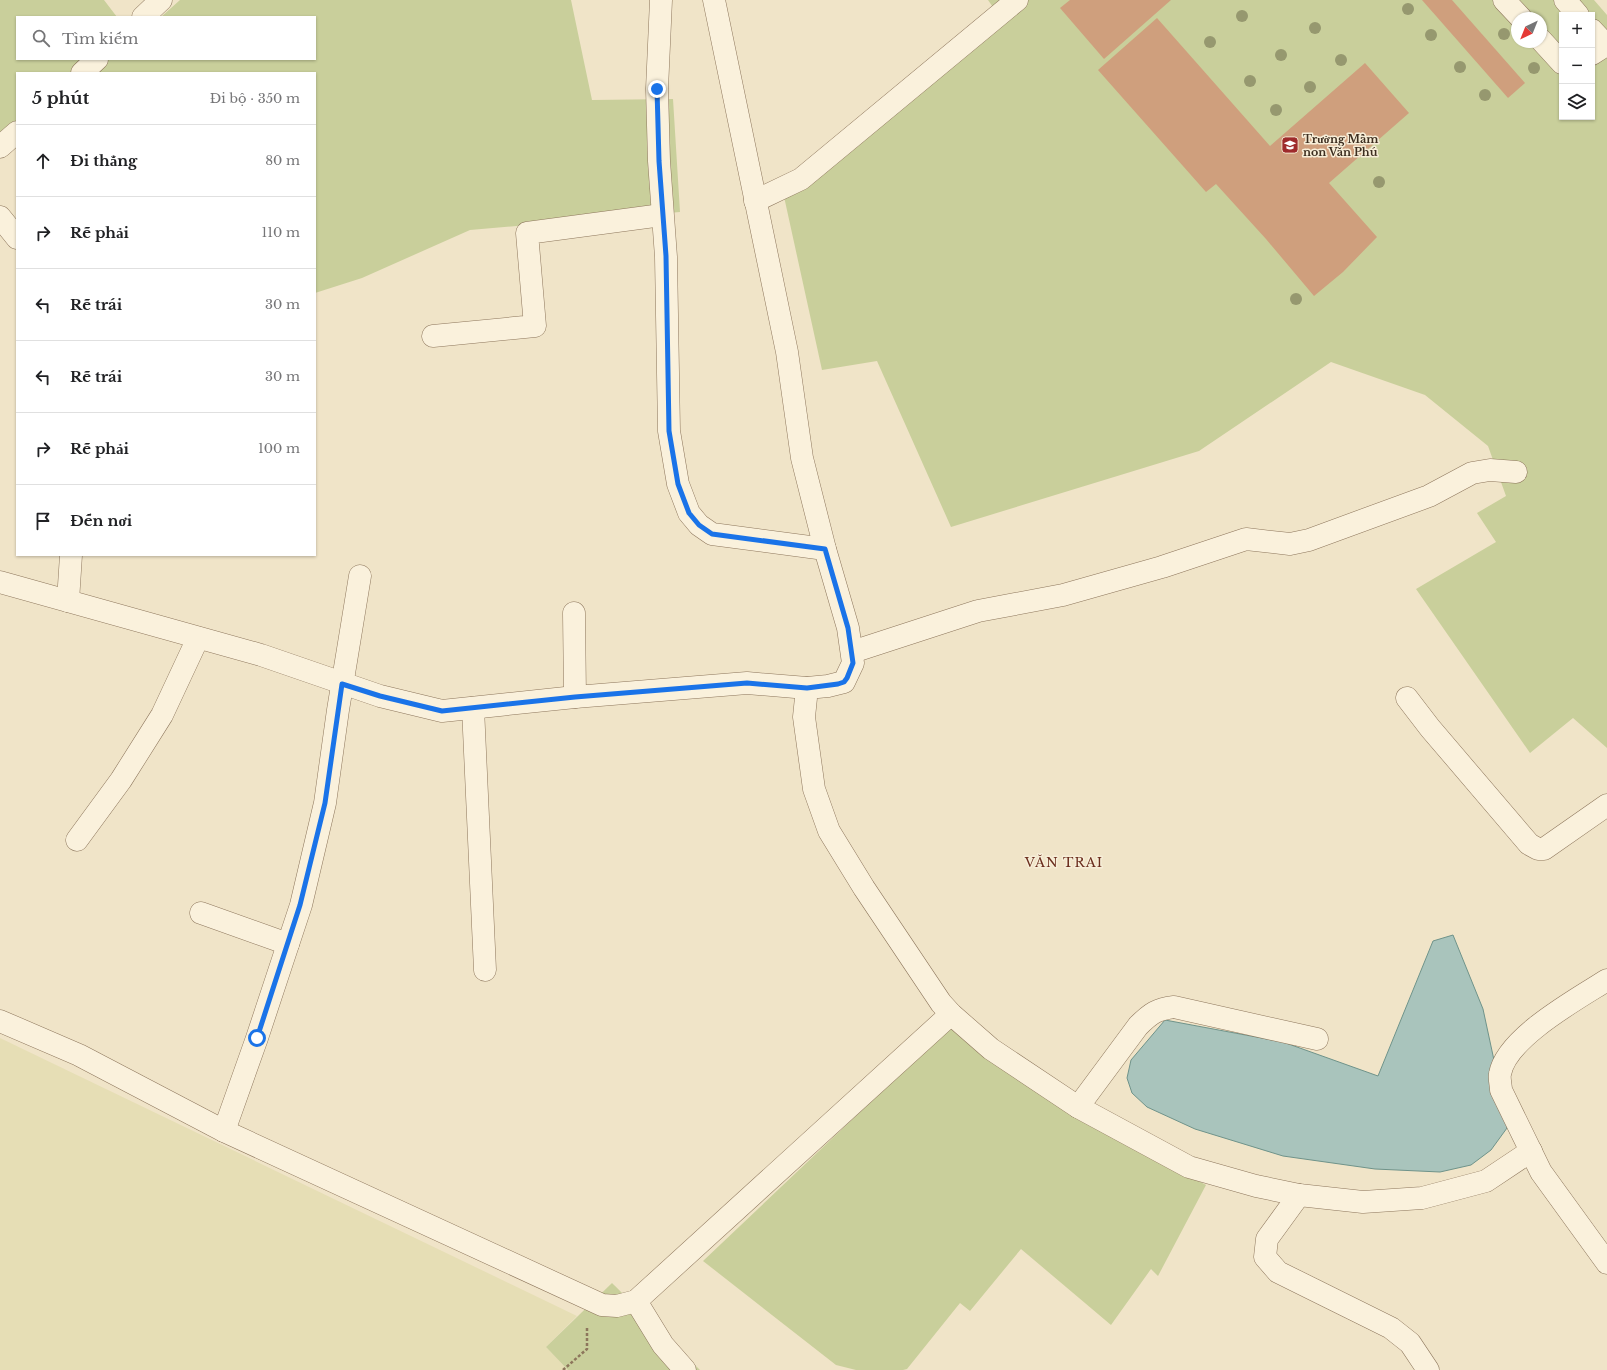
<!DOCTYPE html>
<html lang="vi">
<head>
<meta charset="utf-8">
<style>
  :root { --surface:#fff; --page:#f6f6f6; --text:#202124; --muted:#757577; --line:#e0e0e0 }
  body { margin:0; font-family:"Libre Baskerville",serif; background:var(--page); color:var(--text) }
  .controls { position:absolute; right:12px; top:12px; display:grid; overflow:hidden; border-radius:0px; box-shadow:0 1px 3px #0004 }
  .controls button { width:36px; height:36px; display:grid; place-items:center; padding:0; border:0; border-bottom:1px solid var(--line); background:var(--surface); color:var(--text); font:20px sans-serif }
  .compass { position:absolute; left:1511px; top:12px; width:36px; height:36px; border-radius:50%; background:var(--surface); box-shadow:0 1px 3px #0004; rotate:223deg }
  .stop { position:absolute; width:12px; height:12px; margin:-9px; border:3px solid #1a73e8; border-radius:50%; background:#fff }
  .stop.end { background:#1a73e8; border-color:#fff; box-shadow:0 1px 4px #0008 }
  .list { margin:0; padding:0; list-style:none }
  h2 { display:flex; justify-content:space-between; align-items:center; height:52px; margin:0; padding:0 16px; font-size:17px }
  h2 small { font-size:13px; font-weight:400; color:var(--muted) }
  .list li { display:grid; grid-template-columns:26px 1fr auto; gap:12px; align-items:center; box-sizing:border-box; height:72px; padding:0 16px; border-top:1px solid var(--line) }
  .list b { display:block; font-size:15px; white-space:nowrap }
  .list em { font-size:13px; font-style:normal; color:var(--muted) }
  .icon { flex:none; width:22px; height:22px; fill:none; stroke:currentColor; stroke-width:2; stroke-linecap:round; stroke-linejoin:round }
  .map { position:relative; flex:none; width:1607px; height:1370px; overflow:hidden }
  .search { position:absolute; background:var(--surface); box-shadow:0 1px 3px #0004; left:16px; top:16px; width:300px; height:44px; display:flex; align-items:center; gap:10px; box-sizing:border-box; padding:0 14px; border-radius:0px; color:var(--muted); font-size:15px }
  .panel { position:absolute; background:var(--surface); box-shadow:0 1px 3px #0004; left:16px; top:72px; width:300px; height:484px; border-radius:0px }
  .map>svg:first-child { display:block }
  .farmland { fill:#e6deb5 }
  .green { fill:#c9cf9b; fill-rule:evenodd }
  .water { fill:#a9c4bc; stroke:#6f938a }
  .building { fill:#cf9f7d }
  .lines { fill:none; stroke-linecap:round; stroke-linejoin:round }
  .minor-casing { stroke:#8d765c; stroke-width:23 }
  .path { stroke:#8d765c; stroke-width:2.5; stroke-dasharray:3 2; stroke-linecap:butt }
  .minor { stroke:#faf1dc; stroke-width:22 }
  .tree { fill:#96986f }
  .route { stroke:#1a73e8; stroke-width:5 }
  .labels { text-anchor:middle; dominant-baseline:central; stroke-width:3; stroke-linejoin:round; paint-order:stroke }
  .poi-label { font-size:11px; font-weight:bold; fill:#3d2e20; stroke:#f7eed8; text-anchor:start }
  .quarter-label { font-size:13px; letter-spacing:1px; fill:#6b2e1e; stroke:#f7eed8 }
</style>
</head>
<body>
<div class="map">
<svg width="1607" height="1370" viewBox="0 0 1607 1370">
  <rect width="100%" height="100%" fill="#f0e4c8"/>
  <path class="farmland" d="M0 1038 577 1316 546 1347 568 1370H0Z"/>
  <g class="green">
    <path d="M0 0H104L117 17H17V59H315V17H161L180 0H571L592 100 673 99 680 212 470 230 362 278 315 293V73H17V132L0 139Z"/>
    <path d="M988 0H1594L1607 15V748L1573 718 1530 753 1416 589 1496 542 1477 513 1506 496 1488 446 1425 395 1331 362 1199 451 951 527 877 361 822 370 783 192 999 16ZM1562 15H1592V117H1562ZM1517 18H1541V42H1517Z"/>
    <path d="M955 1022 1141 1149 1206 1185 1158 1276 1151 1269 1111 1325 1021 1249 970 1311 960 1303 907 1369 903 1370H856L836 1365 703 1261Z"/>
    <path d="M612 1283 700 1370H568L546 1347Z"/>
  </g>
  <path class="water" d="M1453 935 1483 1009 1503 1102 1507 1128 1491 1150 1471 1165 1440 1172 1375 1169 1283 1156 1195 1129 1147 1107 1132 1093 1127 1078 1131 1060 1165 1020 1283 1042 1378 1076 1433 941Z"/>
  <g class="building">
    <path d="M1070 0H1171L1104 59 1060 8Z"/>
    <path d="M1422 0H1452L1525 83 1508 98Z"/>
    <path d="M1157 18 1270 146 1365 63 1409 113 1329 183 1377 237 1343 272 1314 296 1266 239 1216 184 1206 192 1098 70Z"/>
  </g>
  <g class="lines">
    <g class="minor-casing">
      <g id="minor">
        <path d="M661 0 657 89 659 161 666 257 669 431 678 484 689 513 699 525 712 534 825 549"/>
        <path d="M714 0 787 352 802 458 825 549 848 628 853 663 844 682 828 686 807 688 804 717 814 789 829 831 864 888 941 1003 951 1014 991 1049 1078 1107 1189 1167 1256 1186 1299 1195 1363 1202 1422 1198 1486 1181 1531 1151"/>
        <path d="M1504 0 1521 18"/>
        <path d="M1565 0 1578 15"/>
        <path d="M143 17 161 0"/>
        <path d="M1592 30 1606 45 1592 54"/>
        <path d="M1541 40 1562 63"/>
        <path d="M82 73 97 59"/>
        <path d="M0 147 17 132"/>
        <path d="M755 201 801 179 1017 0"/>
        <path d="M0 217 17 238"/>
        <path d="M433 336 535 326 527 233 662 215"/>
        <path d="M0 582 261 655 380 696 442 711 575 697 747 683 807 688"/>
        <path d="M68 601 71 555"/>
        <path d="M574 613 575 697"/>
        <path d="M852 652 978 611 1063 595 1162 567 1246 539 1290 544 1309 540 1429 496 1472 473 1490 470 1516 472"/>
        <path d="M1407 698 1430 728 1529 844 1538 849H1544L1607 805"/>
        <path d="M473 708 485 970"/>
        <path d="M77 840 121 780 162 715 198 638"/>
        <path d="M201 913 288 944"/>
        <path d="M1607 980C1577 999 1506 1038 1500 1074 1499 1079 1501 1085 1501 1090L1541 1172 1607 1263"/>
        <path d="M0 1021 79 1055 224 1131 602 1305 617 1306 636 1301 951 1014"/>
        <path d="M1078 1107 1138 1026C1151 1013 1157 1009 1174 1007L1317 1039"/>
        <path d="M224 1131 257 1038 301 905 325 803 338 710 360 576"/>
        <path d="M1299 1195 1267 1239 1265 1257 1278 1272 1391 1328 1410 1343 1428 1370"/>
        <path d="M636 1301 663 1345 685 1370"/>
      </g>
    </g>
    <path class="path" d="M563 1370 587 1349V1328"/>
    <use href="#minor" class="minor"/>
  </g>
  <g class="tree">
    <circle cx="1408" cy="9" r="6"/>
    <circle cx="1242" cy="16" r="6"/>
    <circle cx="1315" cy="28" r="6"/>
    <circle cx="1504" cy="34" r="6"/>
    <circle cx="1431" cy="35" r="6"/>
    <circle cx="1210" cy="42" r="6"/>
    <circle cx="1281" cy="55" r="6"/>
    <circle cx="1341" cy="60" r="6"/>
    <circle cx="1460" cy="67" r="6"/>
    <circle cx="1534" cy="68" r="6"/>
    <circle cx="1250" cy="81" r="6"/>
    <circle cx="1310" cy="87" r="6"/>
    <circle cx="1485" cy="95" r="6"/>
    <circle cx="1276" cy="110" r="6"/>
    <circle cx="1379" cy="182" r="6"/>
    <circle cx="1296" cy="299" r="6"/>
  </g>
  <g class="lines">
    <path class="route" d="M257 1038 300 905 325 803 342 684 380 696 442 711 575 697 747 683 807 688 838 684 844 682 847 678 853 663 848 628 825 549 712 534 699 525 689 513 678 484 669 431 666 256 659 161 657 89"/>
  </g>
  <defs>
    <g id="school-square" transform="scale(0.9)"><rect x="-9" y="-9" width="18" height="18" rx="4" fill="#9e2a2b" stroke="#f7eed8"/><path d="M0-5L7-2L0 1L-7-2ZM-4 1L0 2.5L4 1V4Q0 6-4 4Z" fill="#fff"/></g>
  </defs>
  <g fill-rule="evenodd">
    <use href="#school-square" x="1290" y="145"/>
  </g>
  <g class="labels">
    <g class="poi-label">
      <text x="1303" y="139">Trường Mầm<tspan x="1303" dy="13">non Văn Phú</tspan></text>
    </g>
    <g class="quarter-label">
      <text x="1064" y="862">VĂN TRAI</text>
    </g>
  </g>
</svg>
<div class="controls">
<button>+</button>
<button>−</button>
<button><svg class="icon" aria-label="layers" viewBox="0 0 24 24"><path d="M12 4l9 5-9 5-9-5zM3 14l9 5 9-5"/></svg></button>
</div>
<svg class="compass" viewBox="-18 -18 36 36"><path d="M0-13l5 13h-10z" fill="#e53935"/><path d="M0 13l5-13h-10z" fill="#757577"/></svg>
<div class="stop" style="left:257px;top:1038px"></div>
<div class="stop end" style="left:657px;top:89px"></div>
<div class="search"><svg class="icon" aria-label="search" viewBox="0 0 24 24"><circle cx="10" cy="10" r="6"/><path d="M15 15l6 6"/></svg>Tìm kiếm</div>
<section class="panel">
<h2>5 phút<small>Đi bộ · 350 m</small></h2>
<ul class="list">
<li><svg class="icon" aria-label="ahead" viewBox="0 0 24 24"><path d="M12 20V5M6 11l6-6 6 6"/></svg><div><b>Đi thẳng</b></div><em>80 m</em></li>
<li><svg class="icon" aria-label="right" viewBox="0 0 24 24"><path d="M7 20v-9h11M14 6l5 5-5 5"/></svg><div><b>Rẽ phải</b></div><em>110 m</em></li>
<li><svg class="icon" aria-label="left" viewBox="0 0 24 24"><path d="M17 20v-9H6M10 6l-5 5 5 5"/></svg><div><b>Rẽ trái</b></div><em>30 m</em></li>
<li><svg class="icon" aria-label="left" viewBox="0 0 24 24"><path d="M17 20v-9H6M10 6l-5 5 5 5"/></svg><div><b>Rẽ trái</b></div><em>30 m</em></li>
<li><svg class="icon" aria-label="right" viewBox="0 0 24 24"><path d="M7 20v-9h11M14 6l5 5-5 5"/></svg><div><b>Rẽ phải</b></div><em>100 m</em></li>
<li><svg class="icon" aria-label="arrive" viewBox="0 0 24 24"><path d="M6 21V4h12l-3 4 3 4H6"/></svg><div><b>Đến nơi</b></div></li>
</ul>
</section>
</div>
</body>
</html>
